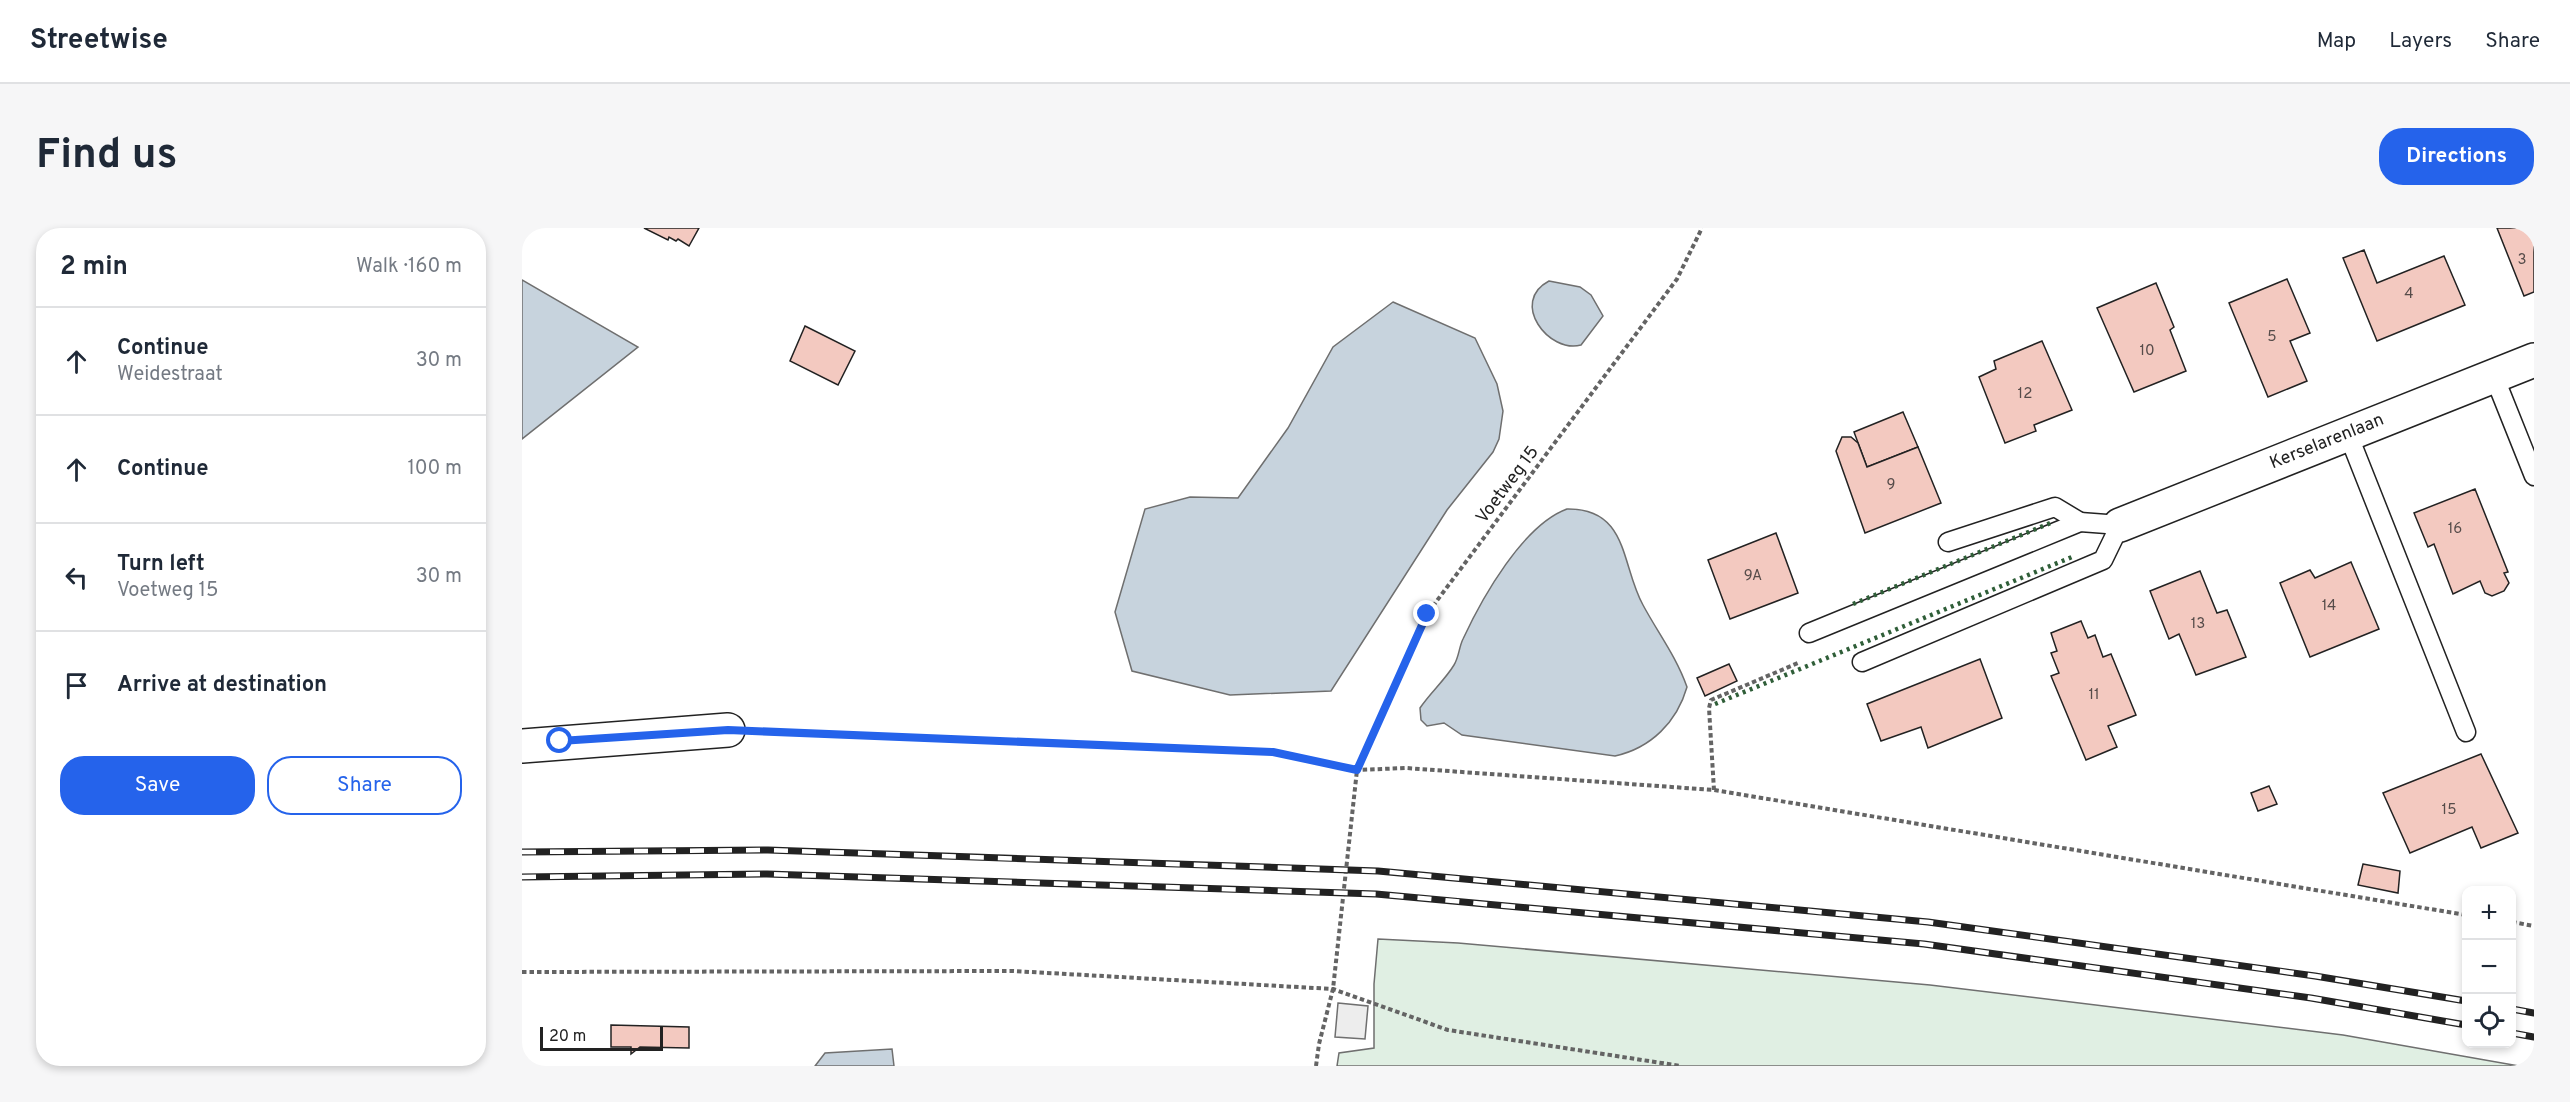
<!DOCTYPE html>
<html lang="en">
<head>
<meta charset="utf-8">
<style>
  :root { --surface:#fff; --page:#f6f6f7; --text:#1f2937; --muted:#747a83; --line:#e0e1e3; --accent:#2563eb }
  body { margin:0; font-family:Overpass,sans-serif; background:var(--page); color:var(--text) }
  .controls { position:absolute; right:18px; bottom:18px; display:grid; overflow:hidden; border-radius:12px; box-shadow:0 3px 9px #0003 }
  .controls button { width:54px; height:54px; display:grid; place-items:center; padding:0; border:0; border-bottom:2px solid var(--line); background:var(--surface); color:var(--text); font:30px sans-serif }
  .scale { position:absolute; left:18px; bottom:15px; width:123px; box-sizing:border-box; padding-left:6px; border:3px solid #222; border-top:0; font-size:16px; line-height:21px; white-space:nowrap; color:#222; -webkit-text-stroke:4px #fff; paint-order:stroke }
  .stop { position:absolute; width:18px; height:18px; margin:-14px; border:4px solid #2563eb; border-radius:50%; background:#fff }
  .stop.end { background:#2563eb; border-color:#fff; box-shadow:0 2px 6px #0008 }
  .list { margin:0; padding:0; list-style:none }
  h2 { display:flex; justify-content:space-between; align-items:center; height:78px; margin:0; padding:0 24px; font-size:26px }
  h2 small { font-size:20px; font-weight:400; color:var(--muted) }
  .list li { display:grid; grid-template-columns:39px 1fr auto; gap:18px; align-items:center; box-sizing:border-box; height:108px; padding:0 24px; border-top:2px solid var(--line) }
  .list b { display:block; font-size:22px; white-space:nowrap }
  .list p { margin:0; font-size:20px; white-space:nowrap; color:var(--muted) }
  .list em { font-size:20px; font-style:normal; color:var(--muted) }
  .actions { display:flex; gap:12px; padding:18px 24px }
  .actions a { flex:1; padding:14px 0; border:2px solid var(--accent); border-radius:24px; text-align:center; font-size:21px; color:var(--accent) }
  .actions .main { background:var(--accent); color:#fff }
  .icon { flex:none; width:33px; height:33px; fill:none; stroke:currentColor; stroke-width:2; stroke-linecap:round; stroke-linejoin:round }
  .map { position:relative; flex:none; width:2012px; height:838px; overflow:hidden; border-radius:24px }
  header { display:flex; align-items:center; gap:36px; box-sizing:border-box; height:84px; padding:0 30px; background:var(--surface); border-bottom:2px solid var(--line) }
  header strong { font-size:28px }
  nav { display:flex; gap:33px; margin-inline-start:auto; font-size:21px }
  .intro { display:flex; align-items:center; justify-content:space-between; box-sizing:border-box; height:144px; padding:0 36px }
  h1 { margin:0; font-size:42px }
  .button { padding:15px 27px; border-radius:24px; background:var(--accent); color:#fff; font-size:21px; font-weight:700 }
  main { display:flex; gap:36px; padding:0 36px }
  aside { flex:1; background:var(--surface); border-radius:24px; box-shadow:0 3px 9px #0003 }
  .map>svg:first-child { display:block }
  .green { fill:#e0efe3; stroke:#6f6f6f; stroke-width:1.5 }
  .parking { fill:#ededed; stroke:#6f6f6f; stroke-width:1.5 }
  .water { fill:#c7d3dd; stroke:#6f6f6f; stroke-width:1.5 }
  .building { fill:#f3c9c0; stroke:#222; stroke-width:1.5 }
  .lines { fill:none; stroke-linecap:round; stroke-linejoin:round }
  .service-casing { stroke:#222; stroke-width:21 }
  .minor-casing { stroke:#222; stroke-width:36 }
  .path { stroke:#646464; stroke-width:4; stroke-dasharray:4.5 3; stroke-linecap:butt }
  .service { stroke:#fff; stroke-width:18 }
  .minor { stroke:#fff; stroke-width:33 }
  .rail-casing { stroke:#222; stroke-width:7 }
  .rail { stroke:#fff; stroke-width:4.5; stroke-dasharray:14; stroke-linecap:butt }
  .hedge { stroke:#2f5e38; stroke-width:4.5; stroke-dasharray:3 4.5; stroke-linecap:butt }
  .route { stroke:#2563eb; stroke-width:8 }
  .labels { text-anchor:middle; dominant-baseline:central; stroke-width:4.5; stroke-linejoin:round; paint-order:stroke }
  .number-label { font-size:15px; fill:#564c4a }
  .street-label { font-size:18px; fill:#222; stroke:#fff }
</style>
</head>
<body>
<header>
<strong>Streetwise</strong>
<nav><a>Map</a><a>Layers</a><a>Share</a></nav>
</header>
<div class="intro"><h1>Find us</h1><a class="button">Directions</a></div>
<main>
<aside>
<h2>2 min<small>Walk · 160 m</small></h2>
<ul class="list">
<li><svg class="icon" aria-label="ahead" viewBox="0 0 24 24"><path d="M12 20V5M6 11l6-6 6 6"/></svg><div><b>Continue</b><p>Weidestraat</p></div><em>30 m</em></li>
<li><svg class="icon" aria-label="ahead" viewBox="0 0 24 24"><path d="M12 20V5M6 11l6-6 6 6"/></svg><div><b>Continue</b></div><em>100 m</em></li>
<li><svg class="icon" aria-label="left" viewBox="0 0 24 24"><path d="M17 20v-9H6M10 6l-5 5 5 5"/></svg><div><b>Turn left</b><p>Voetweg 15</p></div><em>30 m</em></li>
<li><svg class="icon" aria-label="arrive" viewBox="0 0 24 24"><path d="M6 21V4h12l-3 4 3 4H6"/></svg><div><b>Arrive at destination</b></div></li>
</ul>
<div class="actions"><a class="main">Save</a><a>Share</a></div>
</aside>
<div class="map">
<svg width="2012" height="838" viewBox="0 0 2012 838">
  <rect width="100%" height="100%" fill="#fff"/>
  <path class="green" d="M856 711 936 715 1408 757 1821 807 1997 838H815L817 825 852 820V756Z"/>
  <path class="parking" d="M816 775 846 778 843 811 813 809Z"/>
  <g class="water">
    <path d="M0 52 116 119 0 211Z"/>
    <path d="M1027 53 1058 59 1069 67 1081 88 1059 117C1027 126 987 74 1027 53Z"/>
    <path d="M871 74 953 110 975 156 981 183 977 211 971 224 925 282 809 463 708 467 610 443 593 384 623 281 668 269 716 270 766 200 811 119Z"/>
    <path d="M1045 281C1107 280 1099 338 1121 377 1136 405 1154 428 1165 459 1155 494 1129 520 1093 528L940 507 922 495 905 498 899 492 898 480C908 465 923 452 932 437 937 429 937 419 941 411 960 370 1001 297 1045 281Z"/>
    <path d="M370 821 372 838H293L303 825Z"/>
  </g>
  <g class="building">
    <path d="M122 0H177L167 18 156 11 154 13 147 9 146 12Z"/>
    <path d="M1975 0H2012V64L2002 68Z"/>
    <path d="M1842 22 1855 55 1922 28 1943 77 1855 113 1821 30Z"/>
    <path d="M1765 51 1788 105 1768 113 1785 153 1746 169 1707 75Z"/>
    <path d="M1634 55 1652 99 1648 102 1664 143 1612 164 1575 80Z"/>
    <path d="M283 98 333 123 316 157 268 133Z"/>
    <path d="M1520 113 1550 182 1512 197 1514 203 1483 215 1457 149 1474 141 1472 133Z"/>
    <path d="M1381 184 1396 219 1345 239 1332 204Z"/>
    <path d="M1320 209H1329L1336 215 1345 239 1396 219 1419 275 1343 305 1314 223Z"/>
    <path d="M1953 261 1986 344 1982 345 1987 355 1982 363 1970 368 1963 365 1958 353 1931 366 1912 316 1906 319 1892 285Z"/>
    <path d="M1254 305 1276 365 1208 391 1186 332Z"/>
    <path d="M1829 334 1857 401 1788 429 1758 355 1788 342 1793 350Z"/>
    <path d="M1678 343 1695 385 1705 382 1724 429 1674 447 1657 406 1647 411 1628 363Z"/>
    <path d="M1559 393 1566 410 1573 407 1581 429 1589 426 1614 487 1586 498 1595 519 1564 532 1529 448 1537 445 1529 425 1535 423 1529 405Z"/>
    <path d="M1458 431 1480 490 1406 520 1399 499 1359 513 1345 476Z"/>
    <path d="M1207 436 1215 453 1183 468 1175 450Z"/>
    <path d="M1959 526 1996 605 1959 620 1950 599 1888 625 1861 565Z"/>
    <path d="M1747 558 1755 576 1736 583 1729 565Z"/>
    <path d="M1841 636 1878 643 1876 665 1836 657Z"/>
    <path d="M89 797 167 799V820L118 819 109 826V819H89Z"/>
  </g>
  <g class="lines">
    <g class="service-casing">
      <g id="service">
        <path d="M1972 148 2012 248"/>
        <path d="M1826 206 1944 504"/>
        <path d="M1426 314 1533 279 1558 294"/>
        <path d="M1287 405 1558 294 1598 297 1581 332 1340 434"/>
      </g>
    </g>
    <g class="minor-casing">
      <g id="minor">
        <path d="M1598 297 2012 132"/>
        <path d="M0 518 206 502"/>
      </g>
    </g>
    <g class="path">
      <path d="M243 503 751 524 835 542 884 540 1192 562 1944 687"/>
      <path d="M1192 562 1187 480 1189 472 1276 435"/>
      <path d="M1990 694 2012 698"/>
      <path d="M0 744 491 743 811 761 926 802 1159 838"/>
      <path d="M794 838 797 816 811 761 835 542 905 386 1155 51 1180 0"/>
    </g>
    <use href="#service" class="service"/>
    <use href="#minor" class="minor"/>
    <g class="rail-casing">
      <g id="rail">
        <path d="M0 624 246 622 856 643 1406 694 1793 748 1944 773"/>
        <path d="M0 649 245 646 854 666 1402 716 1789 770 1944 797"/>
        <path d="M1990 781 2012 785"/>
        <path d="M1990 805 2012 809"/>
      </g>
    </g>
    <use href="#rail" class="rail"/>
    <g class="hedge">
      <path d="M1331 376 1531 294"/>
      <path d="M1193 476 1550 329"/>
    </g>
  </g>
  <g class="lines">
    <path class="route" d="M38 513 206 502 751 524 835 542 905 386"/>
  </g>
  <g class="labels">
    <g class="number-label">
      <text x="2000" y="32">3</text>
      <text x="1887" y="66">4</text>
      <text x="1750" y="109">5</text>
      <text x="1625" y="123">10</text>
      <text x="1503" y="166">12</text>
      <text x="1369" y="257">9</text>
      <text x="1933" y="301">16</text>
      <text x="1231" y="348">9A</text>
      <text x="1807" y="378">14</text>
      <text x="1676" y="396">13</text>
      <text x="1572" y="467">11</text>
      <text x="1927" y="582">15</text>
    </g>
    <g class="street-label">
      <text transform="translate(1805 214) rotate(-22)">Kerselarenlaan</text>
      <text transform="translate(986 257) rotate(-53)">Voetweg 15</text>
    </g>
  </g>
</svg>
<div class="controls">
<button>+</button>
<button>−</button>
<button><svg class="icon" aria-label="locate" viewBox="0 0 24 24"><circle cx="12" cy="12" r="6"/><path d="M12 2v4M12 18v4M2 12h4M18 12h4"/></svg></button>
</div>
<div class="scale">20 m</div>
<div class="stop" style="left:38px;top:513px"></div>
<div class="stop end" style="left:905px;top:386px"></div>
</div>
</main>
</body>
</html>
